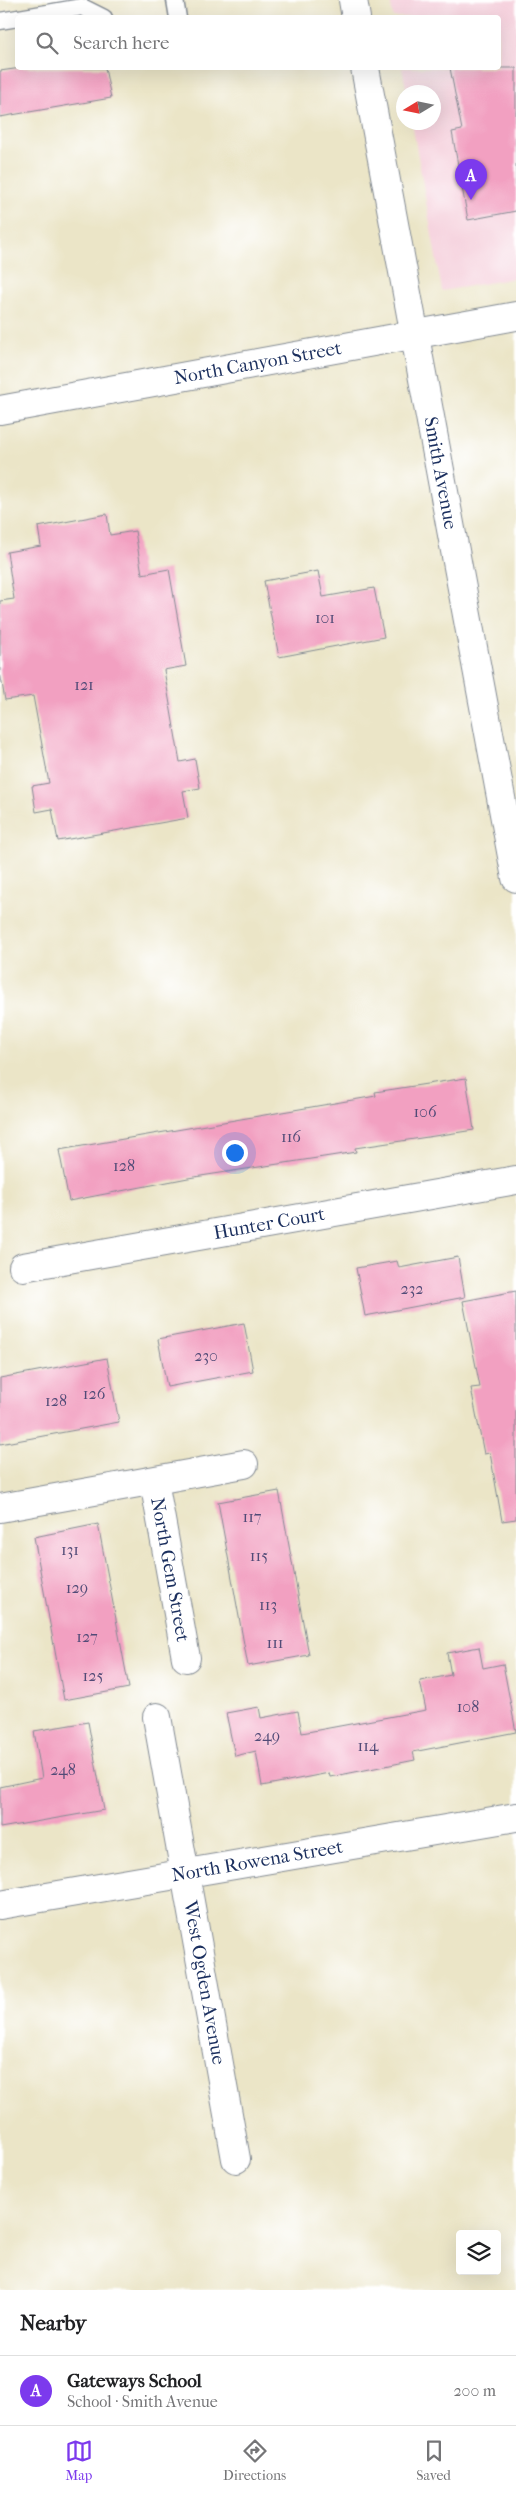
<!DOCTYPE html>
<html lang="en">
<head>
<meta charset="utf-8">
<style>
  :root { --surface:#fff; --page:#f6f6f6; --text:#202124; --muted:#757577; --line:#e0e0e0; --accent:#7c3aed }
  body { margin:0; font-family:"IM FELL French Canon",serif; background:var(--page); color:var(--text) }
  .controls { position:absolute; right:15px; bottom:15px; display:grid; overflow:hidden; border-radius:5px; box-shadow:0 5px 20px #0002 }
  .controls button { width:45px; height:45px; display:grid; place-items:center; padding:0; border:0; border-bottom:1px solid var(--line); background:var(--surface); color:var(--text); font:25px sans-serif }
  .compass { position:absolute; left:396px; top:85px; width:45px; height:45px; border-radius:50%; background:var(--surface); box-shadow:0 5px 20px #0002; rotate:260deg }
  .you { position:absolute; left:234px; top:1152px; width:18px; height:18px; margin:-12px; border:4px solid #fff; border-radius:50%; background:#1a73e8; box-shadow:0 0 0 8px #1a73e833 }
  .badge { display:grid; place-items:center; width:32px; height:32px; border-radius:50%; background:var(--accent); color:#fff; font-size:16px; font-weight:700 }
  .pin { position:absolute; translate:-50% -41px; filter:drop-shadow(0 1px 2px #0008) }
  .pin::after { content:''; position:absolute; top:26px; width:18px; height:15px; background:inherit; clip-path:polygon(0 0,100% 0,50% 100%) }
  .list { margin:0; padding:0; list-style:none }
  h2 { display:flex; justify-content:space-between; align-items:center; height:65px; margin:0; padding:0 20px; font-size:21px }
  h2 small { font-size:16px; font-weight:400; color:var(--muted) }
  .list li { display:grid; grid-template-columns:32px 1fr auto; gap:15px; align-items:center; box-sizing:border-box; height:70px; padding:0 20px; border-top:1px solid var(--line) }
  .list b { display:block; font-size:19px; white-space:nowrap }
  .list p { margin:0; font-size:16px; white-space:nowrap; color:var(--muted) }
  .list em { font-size:16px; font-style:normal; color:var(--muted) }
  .icon { flex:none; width:28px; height:28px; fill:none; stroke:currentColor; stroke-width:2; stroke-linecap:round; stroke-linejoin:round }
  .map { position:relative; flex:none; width:516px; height:2290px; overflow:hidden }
  .search { position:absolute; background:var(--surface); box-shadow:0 5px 20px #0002; left:15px; right:15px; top:15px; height:55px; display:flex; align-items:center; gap:12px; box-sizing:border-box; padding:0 18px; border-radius:5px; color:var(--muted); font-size:19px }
  .sheet { height:135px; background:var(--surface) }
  nav { display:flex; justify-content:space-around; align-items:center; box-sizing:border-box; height:70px; border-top:1px solid var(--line); background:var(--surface); font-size:14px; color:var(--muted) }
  nav a { display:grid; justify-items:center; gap:2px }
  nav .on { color:var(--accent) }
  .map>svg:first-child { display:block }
  .built { fill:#f5cfdb }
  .building { fill:#f2a0c1 }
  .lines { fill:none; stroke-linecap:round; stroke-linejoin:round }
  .service-casing { stroke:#838a92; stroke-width:19 }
  .minor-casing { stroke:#838a92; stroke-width:30 }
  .service { stroke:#fff; stroke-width:16 }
  .minor { stroke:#fff; stroke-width:28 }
  .labels { text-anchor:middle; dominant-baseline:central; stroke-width:4; stroke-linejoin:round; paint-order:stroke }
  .number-label { font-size:16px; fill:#514b77 }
  .street-label { font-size:19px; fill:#1b2f5e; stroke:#fff }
</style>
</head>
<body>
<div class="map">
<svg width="516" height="2290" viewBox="0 0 516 2290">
  <rect width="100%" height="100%" fill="#fff"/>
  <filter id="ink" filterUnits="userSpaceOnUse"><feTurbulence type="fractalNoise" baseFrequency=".02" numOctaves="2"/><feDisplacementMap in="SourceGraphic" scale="10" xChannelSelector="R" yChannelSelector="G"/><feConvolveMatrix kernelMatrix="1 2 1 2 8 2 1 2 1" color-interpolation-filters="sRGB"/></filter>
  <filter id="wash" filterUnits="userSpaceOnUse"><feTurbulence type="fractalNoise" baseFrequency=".0096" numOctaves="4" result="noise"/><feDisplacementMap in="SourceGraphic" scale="20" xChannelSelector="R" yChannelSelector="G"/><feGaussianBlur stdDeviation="1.12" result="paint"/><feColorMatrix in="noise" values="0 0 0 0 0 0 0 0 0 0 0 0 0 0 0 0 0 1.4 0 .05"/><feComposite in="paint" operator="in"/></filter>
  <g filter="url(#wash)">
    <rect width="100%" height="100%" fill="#ebe5c7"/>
    <path class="built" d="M390 0H516V278L442 291 412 123 434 122V92H407L402 68H498V18L393 17Z"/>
    <g id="blocks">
      <g class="building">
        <path d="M21 68H105L111 98 0 117V71Z"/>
        <path d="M450 68H516V211L468 220 452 132 462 130Z"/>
        <path d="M107 514 110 535 135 531 142 574 169 569 186 666 164 670 180 762 195 759 200 788 183 791 188 818 58 841 52 809 36 812 32 786 49 783 33 696 5 700 0 672V601L14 599 7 552 41 546 38 527Z"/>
        <path d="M318 571 323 597 374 588 384 637 279 657 264 581Z"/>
        <path d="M466 1078 474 1130 355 1148 356 1152 188 1178 69 1201 59 1150 376 1096 375 1092Z"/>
        <path d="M458 1257 465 1297 365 1316 356 1268 397 1261 399 1268Z"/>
        <path d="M516 1291V1519L502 1521 490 1453 484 1454 471 1388 480 1387 463 1301Z"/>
        <path d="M244 1323 253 1371 167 1387 158 1339Z"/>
        <path d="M107 1358 119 1422 0 1444V1378Z"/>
        <path d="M279 1491 309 1655 248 1666 218 1502Z"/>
        <path d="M98 1524 129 1688 64 1700 34 1537Z"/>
        <path d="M479 1647 483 1668 503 1664 516 1732 413 1752 415 1760 330 1777 329 1773 262 1786 256 1751 235 1756 226 1713 259 1707 261 1718 298 1711 302 1733 426 1710 420 1681 451 1675 447 1653Z"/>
        <path d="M88 1722 104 1810 0 1828V1787L42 1778 34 1731Z"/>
      </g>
    </g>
  </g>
  <g filter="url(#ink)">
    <use href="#blocks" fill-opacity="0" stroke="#838a92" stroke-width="1"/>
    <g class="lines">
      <g class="service-casing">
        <g id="service">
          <path d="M175 0 178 18"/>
          <path d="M19 18 82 7 104 18"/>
          <path d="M0 21 18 18"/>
        </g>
      </g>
      <g class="minor-casing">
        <g id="minor">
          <path d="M353 0 356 18"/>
          <path id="s1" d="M365 68 516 878"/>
          <path id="s2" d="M0 410 516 316"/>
          <path id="s3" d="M23 1267 516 1180"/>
          <path id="s4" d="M154 1481 186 1658"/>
          <path d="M0 1508 244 1464"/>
          <path id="s5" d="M157 1717 236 2159"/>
          <path id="s6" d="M0 1905 516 1817"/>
        </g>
      </g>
      <use href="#service" class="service"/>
      <use href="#minor" class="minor"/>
    </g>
  </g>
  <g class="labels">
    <g class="number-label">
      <text x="325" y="617">101</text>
      <text x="84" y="684">121</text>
      <text x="425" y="1111">106</text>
      <text x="291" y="1136">116</text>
      <text x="124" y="1165">128</text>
      <text x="412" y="1288">232</text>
      <text x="206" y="1355">230</text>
      <text x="94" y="1393">126</text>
      <text x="56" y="1400">128</text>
      <text x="252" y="1516">117</text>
      <text x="70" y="1549">131</text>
      <text x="259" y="1555">115</text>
      <text x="77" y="1587">129</text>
      <text x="268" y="1604">113</text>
      <text x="87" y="1636">127</text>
      <text x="275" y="1642">111</text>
      <text x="93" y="1675">125</text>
      <text x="468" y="1706">108</text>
      <text x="267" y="1735">249</text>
      <text x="368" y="1745">114</text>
      <text x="63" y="1769">248</text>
    </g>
    <g class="street-label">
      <text stroke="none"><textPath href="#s2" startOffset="262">North Canyon Street</textPath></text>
      <text stroke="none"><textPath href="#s1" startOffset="412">Smith Avenue</textPath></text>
      <text stroke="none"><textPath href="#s3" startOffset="250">Hunter Court</textPath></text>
      <text stroke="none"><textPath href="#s4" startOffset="90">North Gem Street</textPath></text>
      <text stroke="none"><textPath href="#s6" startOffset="261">North Rowena Street</textPath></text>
      <text stroke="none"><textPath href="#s5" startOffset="270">West Ogden Avenue</textPath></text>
    </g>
  </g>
</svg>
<div class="controls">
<button><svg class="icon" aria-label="layers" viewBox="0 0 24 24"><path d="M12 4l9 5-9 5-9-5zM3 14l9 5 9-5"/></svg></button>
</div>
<svg class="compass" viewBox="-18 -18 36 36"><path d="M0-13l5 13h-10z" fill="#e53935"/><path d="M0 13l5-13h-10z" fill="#757577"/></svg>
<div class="you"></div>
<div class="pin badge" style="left:471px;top:200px">A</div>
<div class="search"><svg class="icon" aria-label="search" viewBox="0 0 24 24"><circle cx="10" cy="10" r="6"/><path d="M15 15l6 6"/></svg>Search here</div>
</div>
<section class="sheet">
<h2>Nearby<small></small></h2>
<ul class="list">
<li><span class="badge">A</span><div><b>Gateways School</b><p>School · Smith Avenue</p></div><em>200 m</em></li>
</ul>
</section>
<nav>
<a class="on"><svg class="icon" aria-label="map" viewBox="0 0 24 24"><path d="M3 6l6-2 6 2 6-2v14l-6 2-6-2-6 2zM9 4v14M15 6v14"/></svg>Map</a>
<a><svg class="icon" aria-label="directions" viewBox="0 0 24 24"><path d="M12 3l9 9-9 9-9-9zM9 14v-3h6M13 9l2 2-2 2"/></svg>Directions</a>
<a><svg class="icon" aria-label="saved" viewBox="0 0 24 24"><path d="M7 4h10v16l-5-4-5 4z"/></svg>Saved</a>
</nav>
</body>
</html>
